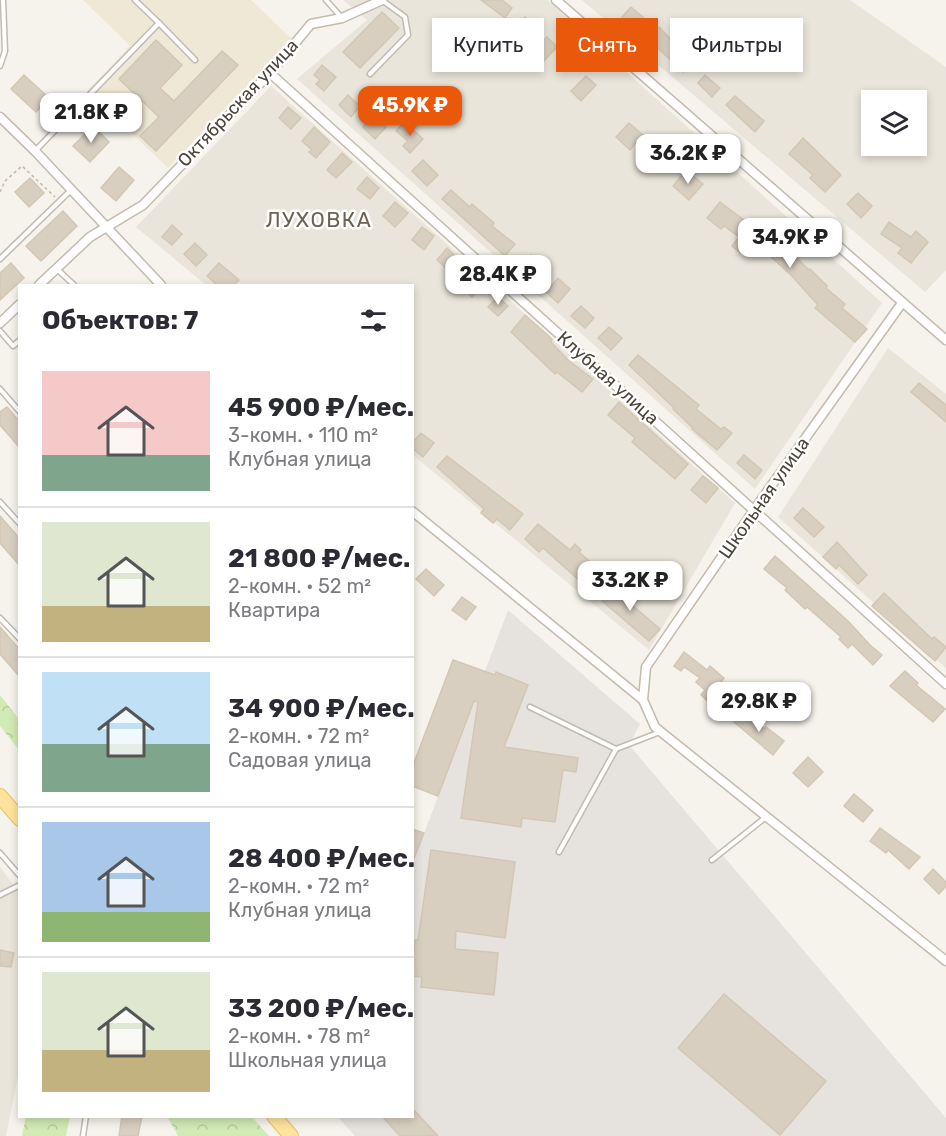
<!DOCTYPE html>
<html lang="ru">
<meta charset="utf-8">
<style>
:root{--surface:#fff;--page:#f2f2f3;--text:#2b2b33;--muted:#7c7c81;--line:#e1e1e2;--accent:#ea580c}
body{margin:0;font-family:Rubik,sans-serif;background:var(--page);color:var(--text);height:100vh;display:flex;flex-direction:column;font-size:22px;white-space:nowrap}
*{box-sizing:border-box;margin:0}
p{font-size:20px;color:var(--muted)}
.icon{flex:none;width:33px;height:33px;fill:none;stroke:currentColor;stroke-width:2;stroke-linecap:round;stroke-linejoin:round}
.map{position:relative;flex:1;overflow:hidden}
.panel{position:absolute;left:18px;top:284px;width:396px;height:834px;display:flex;flex-direction:column;background:var(--surface);border-radius:0px;box-shadow:0 3px 9px #0003}
.panel>*{flex:none}
.hud{position:absolute;left:432px;top:18px;width:423px;height:54px;display:flex;gap:12px}
.tools{position:absolute;left:861px;top:90px;display:grid;gap:12px}
.tools a{display:grid;place-items:center;width:66px;height:66px;border-radius:0px;background:var(--surface);box-shadow:0 3px 9px #0003;font-size:30px}
.price{position:absolute;translate:-50% -51px;padding:0 14px;border-radius:12px;background:#fff;color:#222;font-size:20px;line-height:39px;filter:drop-shadow(0 2px 3px #0008)}
.price::after{content:'';position:absolute;left:50%;top:36px;width:18px;height:14px;margin-left:-9px;background:inherit;clip-path:polygon(0 0,100% 0,50% 100%)}
.price.active{background:var(--accent);color:#fff}
ul{padding:0;list-style:none}
li{display:flex;align-items:center;gap:18px;height:150px;padding:0 24px}
li+li{border-top:2px solid var(--line)}
li span{display:grid;place-items:center;flex:none;width:168px;height:120px;border-radius:0px;color:#555}
li>.icon{margin-inline-start:auto}
span .icon{width:72px;height:72px;fill:#fffc;stroke-width:1}
li b{font-size:26px}
h2{display:flex;justify-content:space-between;align-items:center;height:72px;padding:0 24px;font-size:26px}
.tag{padding:0 21px;border-radius:0px;background:var(--surface);box-shadow:0 3px 9px #0003;font-size:21px;line-height:54px}
.tag.active{background:var(--accent);color:#fff}
.map>svg:first-child{display:block}
.residential{fill:#eae5da;fill-rule:evenodd}
.industrial{fill:#e6e2dd}
.education{fill:#efe8d6}
.forest{fill:url(#forest-crowns)}
.building{fill:#d8cfc1;stroke:#d3c7b4;stroke-width:1.5}
.lines{fill:none;stroke-linecap:round;stroke-linejoin:round}
.lane-casing{stroke:#c2bbae;stroke-width:7}
.street-casing{stroke:#c2bbae;stroke-width:11}
.primary-casing{stroke:#e6c16a;stroke-width:16}
.path{stroke:#c4b79f;stroke-width:1.5;stroke-dasharray:3 3;stroke-linecap:butt}
.lane{stroke:#fff;stroke-width:4}
.street{stroke:#fff;stroke-width:8}
.primary{stroke:#ffe39c;stroke-width:14}
.labels{text-anchor:middle;stroke-width:5;stroke-linejoin:round;paint-order:stroke}
.street-label{font-size:18px;fill:#4b4439;stroke:#fff}
.quarter-label{font-size:21px;letter-spacing:1.5px;fill:#6e6250;stroke:#fff}
</style>
<div class="map">
<svg width="946" height="1136" viewBox="0 0 946 1136">
<defs>
<pattern id="forest-crowns" width="20" height="18" patternUnits="userSpaceOnUse" patternTransform="scale(1.5)"><rect width="20" height="18" fill="#d2eab5"/><path d="M2 6a3 3 0 1 1 6 0M12 15a3 3 0 1 1 6 0" fill="none" stroke="#b6ca9c"/></pattern>
</defs>
<rect width="100%" height="100%" fill="#f6f3ec"/>
<g class="residential">
<path d="M343 0H547L882 303 755 489 297 79 367 20Z"/>
<path d="M582 0H850L946 67V270L925 292ZM872 100H916V146H872Z"/>
<path d="M271 86 735 503 649 650 413 455 412 285H206L136 227Z"/>
<path d="M888 348 946 394V668L778 517Z"/>
<path d="M0 867 20 894 19 1070 6 1136H0Z"/>
</g>
<path class="industrial" d="M508 610 640 724 629 745 946 1118V1136H355L337 1116H412L413 863Z"/>
<path class="education" d="M83 0H251L292 39 168 168 87 91 130 46Z"/>
<g class="forest">
<path d="M0 695 19 719V750L0 726Z"/>
<path d="M26 1116H70L66 1136H22Z"/>
<path d="M167 1116H251L269 1136H178Z"/>
</g>
<g class="building">
<path d="M481 0H502L512 8 505 18Z"/>
<path d="M631 7 657 29 659 27 693 62 683 72 641 32 622 17Z"/>
<path d="M382 12 399 28 360 68 343 52Z"/>
<path d="M525 17 533 25 520 40 511 32Z"/>
<path d="M547 37 557 47 542 63 531 53Z"/>
<path d="M156 40 182 65 160 88 174 101 222 51 238 65 156 151 140 136 159 117 119 79Z"/>
<path d="M322 65 336 77 324 91 316 84 320 80 314 75Z"/>
<path d="M24 75 49 98 36 112 11 89Z"/>
<path d="M705 75 720 88 712 97 698 83Z"/>
<path d="M586 76 596 85 581 101 571 91Z"/>
<path d="M348 95 360 106 351 117 339 105Z"/>
<path d="M735 96 764 121 755 132 726 105Z"/>
<path d="M288 107 301 118 291 129 279 118Z"/>
<path d="M374 115 386 127 375 139 363 127Z"/>
<path d="M405 122 423 139 410 153 403 146 408 141 396 131Z"/>
<path d="M629 123 643 135 630 150 616 137Z"/>
<path d="M93 126 109 142 90 162 73 146Z"/>
<path d="M314 127 330 142 316 158 309 152 312 150 302 141Z"/>
<path d="M803 138 841 175 825 192 810 178 813 175 789 154Z"/>
<path d="M660 140 674 153 661 167 646 153Z"/>
<path d="M342 153 352 162 336 178 327 170Z"/>
<path d="M423 160 438 175 427 186 412 171Z"/>
<path d="M119 167 134 180 116 201 101 188Z"/>
<path d="M686 170 703 184 689 200 673 186Z"/>
<path d="M367 177 379 188 370 199 357 189Z"/>
<path d="M30 178 44 193 29 207 15 192Z"/>
<path d="M451 190 470 207 472 204 494 223 492 226 515 244 505 256 442 199Z"/>
<path d="M858 193 872 206 861 218 847 204Z"/>
<path d="M395 202 408 213 395 227 383 216Z"/>
<path d="M720 202 765 236 769 231 809 270 810 269 827 286 826 288 845 304 842 308 867 329 855 342 815 308 818 305 791 275 751 239 741 253 732 246 739 237 724 226 721 229 707 218Z"/>
<path d="M63 211 77 226 41 261 26 246Z"/>
<path d="M889 222 911 237 916 231 928 242 911 263 898 253 902 248 881 234Z"/>
<path d="M172 225 182 234 172 245 162 237Z"/>
<path d="M422 227 434 236 424 250 412 240Z"/>
<path d="M195 243 207 255 196 266 184 254Z"/>
<path d="M447 248 457 258 447 269 437 260Z"/>
<path d="M531 255 542 265 530 278 519 268Z"/>
<path d="M11 263 24 278 0 300V273Z"/>
<path d="M219 263 239 280 234 285H217L207 276Z"/>
<path d="M474 273 485 283 472 297 461 287Z"/>
<path d="M558 278 570 289 558 303 546 292Z"/>
<path d="M498 297 508 306 498 316 488 307Z"/>
<path d="M581 306 594 318 585 328 571 316Z"/>
<path d="M525 315 552 339 551 342 568 360 593 379 582 392 557 372 555 374 511 332Z"/>
<path d="M609 327 622 338 611 350 598 338Z"/>
<path d="M638 355 699 405 696 409 721 429 724 427 732 433 717 450 692 429 693 428 673 409 674 408 629 365Z"/>
<path d="M919 383 946 405V422L911 392Z"/>
<path d="M619 402 688 464 675 479 632 442 635 438 608 415Z"/>
<path d="M7 407 20 422V448L0 425V412Z"/>
<path d="M421 433 434 443 423 457 412 448V443Z"/>
<path d="M744 455 762 470 755 479 737 463Z"/>
<path d="M447 456 523 514 510 530 497 519 493 523 481 513 484 509 437 467Z"/>
<path d="M703 476 718 488 706 503 691 490Z"/>
<path d="M803 508 824 527 814 537 794 518Z"/>
<path d="M0 516 20 539V566L0 543Z"/>
<path d="M538 524 570 550 575 544 581 550 579 552 604 574 590 590 543 548 539 552 525 539Z"/>
<path d="M837 542 867 575 858 584 839 565 836 569 823 557Z"/>
<path d="M775 556 848 621 870 645 882 655 873 665 852 644 848 648 839 639 841 637 807 607 805 609 785 590 787 588 764 569Z"/>
<path d="M426 569 444 585 434 596 416 579Z"/>
<path d="M616 583 637 600 632 605 660 629 649 641 602 601Z"/>
<path d="M884 593 932 639 934 637 946 647 935 661 872 606Z"/>
<path d="M462 597 476 607 466 620 452 610Z"/>
<path d="M0 627 20 650V677L0 654Z"/>
<path d="M684 652 707 670 710 666 724 678 717 687 724 694 713 706 701 695 705 690 696 682 700 678 684 667 681 671 674 666Z"/>
<path d="M453 660 495 675 496 672 528 685 504 747 578 758 576 772 563 770 555 822 522 818 521 827 461 818 478 702 474 701 438 796 412 786V768Z"/>
<path d="M905 671 918 683 916 685 945 709 933 722 890 686Z"/>
<path d="M744 711 764 729 766 727 784 741 773 755 734 722Z"/>
<path d="M808 757 823 772 808 787 793 773Z"/>
<path d="M854 794 873 810 863 822 844 806Z"/>
<path d="M880 828 920 857 909 869 888 850 886 853 870 841Z"/>
<path d="M412 829 424 833 413 861 412 860Z"/>
<path d="M431 850 515 862 505 938 456 931 455 949 498 953 494 995 421 987 422 977 412 976 415 940H418Z"/>
<path d="M933 869 946 882V886L939 894 924 879Z"/>
<path d="M0 950 14 953 11 967 0 966Z"/>
<path d="M724 994 826 1081 780 1135 678 1048Z"/>
<path d="M412 1108 438 1136H400L382 1116H412Z"/>
<path d="M122 1116H142L138 1136H119Z"/>
</g>
<g class="lines">
<g class="lane-casing">
<g id="lane">
<path d="M135 0 159 23"/>
<path d="M326 0 342 18"/>
<path d="M0 66 5 51 3 0"/>
<path d="M370 74 408 35 405 17 383 1"/>
<path d="M36 150 159 23 195 60"/>
<path d="M0 259 71 190"/>
<path d="M57 269 74 285"/>
<path d="M0 331 13 346 20 340"/>
<path d="M0 389 20 412"/>
<path d="M0 502 20 524"/>
<path d="M0 618 20 639"/>
<path d="M530 707 616 749 660 732"/>
<path d="M559 852 616 749"/>
<path d="M0 853 20 876"/>
<path d="M712 860 766 817"/>
<path d="M0 895 20 885"/>
<path d="M83 1136 86 1116"/>
</g>
</g>
<g class="street-casing">
<g id="street">
<path d="M556 0 946 340"/>
<path d="M270 73 946 684"/>
<path d="M0 117 35 151 161 285"/>
<path d="M39 285 90 237 143 205 270 73 311 24 342 18 382 0"/>
<path d="M902 303 754 510 646 667 643 700 655 727 946 961"/>
<path d="M0 323 20 304"/>
<path d="M412 511 643 700"/>
</g>
</g>
<g class="primary-casing">
<g id="primary">
<path d="M0 796 20 819"/>
<path d="M274 1116 291 1136"/>
</g>
</g>
<path class="path" d="M0 192 5 181 22 166 55 197"/>
<use href="#lane" class="lane"/>
<use href="#street" class="street"/>
<use href="#primary" class="primary"/>
</g>
<g class="labels">
<g class="street-label">
<text transform="translate(238 103) rotate(-47)" y="6">Октябрьская улица</text>
<text transform="translate(608 378) rotate(42)" y="6">Клубная улица</text>
<text transform="translate(764 498) rotate(-55)" y="6">Школьная улица</text>
</g>
<g class="quarter-label">
<text x="319" y="227">ЛУХОВКА</text>
</g>
</g>
</svg>
<div class="tools">
<a><svg class="icon" aria-label="layers" viewBox="0 0 24 24"><path d="M12 4l9 5-9 5-9-5zM3 14l9 5 9-5"/></svg></a>
</div>
<b class="price active" style="left:410px;top:137px">45.9K ₽</b>
<b class="price" style="left:91px;top:144px">21.8K ₽</b>
<b class="price" style="left:688px;top:185px">36.2K ₽</b>
<b class="price" style="left:790px;top:269px">34.9K ₽</b>
<b class="price" style="left:498px;top:306px">28.4K ₽</b>
<b class="price" style="left:630px;top:612px">33.2K ₽</b>
<b class="price" style="left:759px;top:733px">29.8K ₽</b>
<div class="hud">
<a class="tag">Купить</a>
<a class="tag active">Снять</a>
<a class="tag">Фильтры</a>
</div>
<section class="panel">
<h2>Объектов: 7<svg class="icon" aria-label="filters" viewBox="0 0 24 24"><path d="M4 7h16M4 17h16"/><circle cx="9" cy="7" r="2"/><circle cx="15" cy="17" r="2"/></svg></h2>
<ul>
<li><span style="background:linear-gradient(#f6c9c9 70%,#7fa58c 0)"><svg class="icon" aria-label="home" viewBox="0 0 24 24"><path d="M3 11l9-7 9 7M6 9v11h12V9"/></svg></span><div><b>45 900 ₽/мес.</b><p>3-комн. · 110 m²</p><p>Клубная улица</p></div></li>
<li><span style="background:linear-gradient(#dfe7d0 70%,#c2b280 0)"><svg class="icon" aria-label="home" viewBox="0 0 24 24"><path d="M3 11l9-7 9 7M6 9v11h12V9"/></svg></span><div><b>21 800 ₽/мес.</b><p>2-комн. · 52 m²</p><p>Квартира</p></div></li>
<li><span style="background:linear-gradient(#bfe0f5 60%,#7fa58c 0)"><svg class="icon" aria-label="home" viewBox="0 0 24 24"><path d="M3 11l9-7 9 7M6 9v11h12V9"/></svg></span><div><b>34 900 ₽/мес.</b><p>2-комн. · 72 m²</p><p>Садовая улица</p></div></li>
<li><span style="background:linear-gradient(#a9c7e8 75%,#8fb573 0)"><svg class="icon" aria-label="home" viewBox="0 0 24 24"><path d="M3 11l9-7 9 7M6 9v11h12V9"/></svg></span><div><b>28 400 ₽/мес.</b><p>2-комн. · 72 m²</p><p>Клубная улица</p></div></li>
<li><span style="background:linear-gradient(#dfe7d0 65%,#c2b280 0)"><svg class="icon" aria-label="home" viewBox="0 0 24 24"><path d="M3 11l9-7 9 7M6 9v11h12V9"/></svg></span><div><b>33 200 ₽/мес.</b><p>2-комн. · 78 m²</p><p>Школьная улица</p></div></li>
</ul>
</section>
</div>
